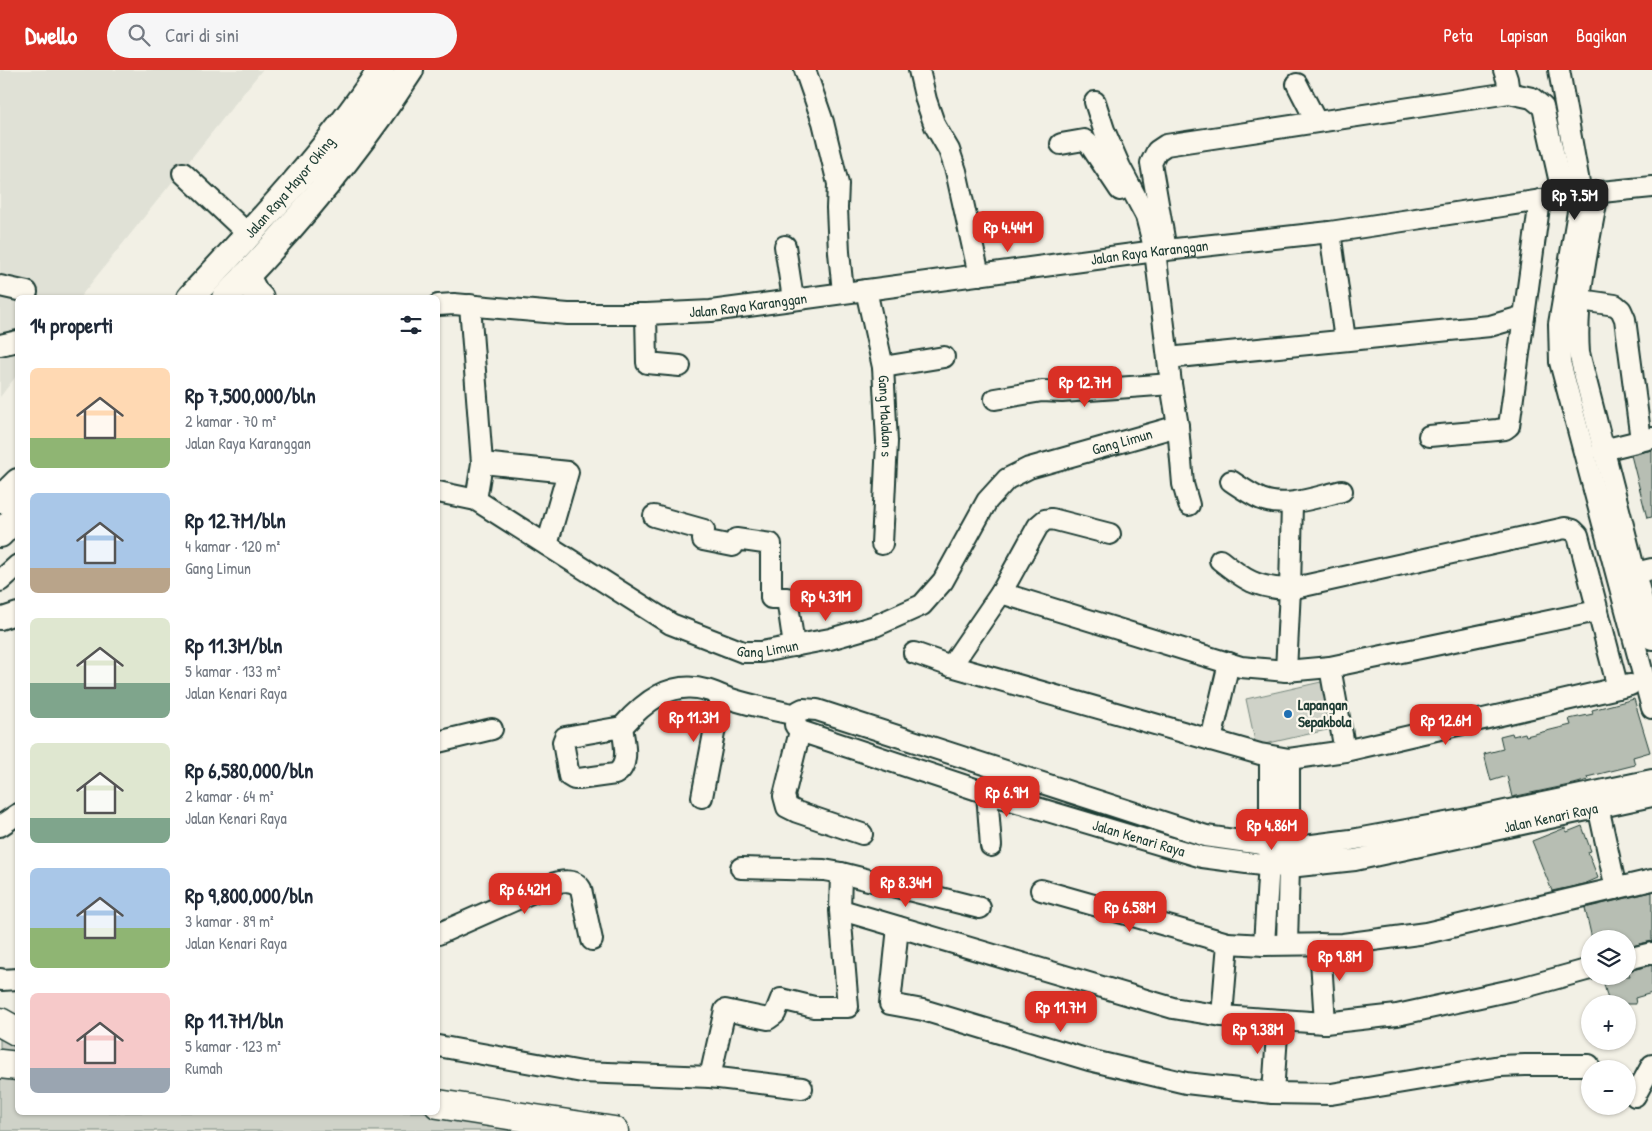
<!DOCTYPE html>
<html lang="id">
<meta charset="utf-8">
<style>
:root{--surface:#fff;--page:#f6f6f7;--text:#1f2937;--muted:#747a83;--accent:#d93025}
body{margin:0;font-family:"Patrick Hand",sans-serif;background:var(--page);color:var(--text);height:100vh;display:flex;flex-direction:column;font-size:19px;white-space:nowrap}
*{box-sizing:border-box;margin:0}
p{font-size:16px;color:var(--muted)}
.icon{flex:none;width:28px;height:28px;fill:none;stroke:currentColor;stroke-width:2;stroke-linecap:round;stroke-linejoin:round}
.map{position:relative;flex:1;overflow:hidden}
.sheet{position:absolute;left:15px;top:225px;width:425px;height:820px;display:flex;flex-direction:column;background:var(--surface);border-radius:8px;box-shadow:0 1px 4px #0004}
.sheet>*{flex:none}
.buttons{position:absolute;left:1581px;top:860px;display:grid;gap:10px}
.buttons a{display:grid;place-items:center;width:55px;height:55px;border-radius:50%;background:var(--surface);box-shadow:0 1px 4px #0004;font-size:25px}
.price{position:absolute;translate:-50% -42px;padding:0 11px;border-radius:10px;background:var(--accent);color:#fff;font-size:16px;line-height:32px;filter:drop-shadow(0 1px 2px #0008)}
.price::after{content:'';position:absolute;left:50%;top:30px;width:15px;height:11px;margin-left:-8px;background:inherit;clip-path:polygon(0 0,100% 0,50% 100%)}
.price.current{background:#222;color:#fff}
ul{padding:0;list-style:none}
li{display:flex;align-items:center;gap:15px;height:125px;padding:0 15px}
li span{display:grid;place-items:center;flex:none;width:140px;height:100px;border-radius:8px;color:#555}
li>.icon{margin-inline-start:auto}
span .icon{width:60px;height:60px;fill:#fffc;stroke-width:1}
li b{font-size:21px}
h2{display:flex;justify-content:space-between;align-items:center;height:60px;padding:0 15px;font-size:21px}
header{display:flex;align-items:center;gap:30px;box-sizing:border-box;height:70px;padding:0 25px;background:var(--accent);color:#fff}
header strong{font-size:24px}
nav{display:flex;gap:28px;margin-inline-start:auto;font-size:18px}
.search{width:350px;height:45px;background:var(--page);display:flex;align-items:center;gap:12px;box-sizing:border-box;padding:0 18px;border-radius:28px;color:var(--muted);font-size:19px}
.map>svg:first-child{display:block}
.built{fill:#e0e1d6}
.green{fill:#cfd2c8;stroke:#77887e}
.building{fill:#b7beb3;stroke:#1f3d34}
.lines{fill:none;stroke-linecap:round;stroke-linejoin:round}
.minor-casing{stroke:#1f3d34;stroke-width:24}
.major-casing{stroke:#1f3d34;stroke-width:30}
.highway-casing{stroke:#1f3d34;stroke-width:31}
.minor{stroke:#fbf7ec;stroke-width:20}
.major{stroke:#fbf7ec;stroke-width:26}
.highway{stroke:#fbf7ec;stroke-width:28}
.poi-dot{fill:#1f6fb2;stroke:#fbf7ec;stroke-width:2}
.labels{text-anchor:middle;stroke-width:4.5;stroke-linejoin:round;paint-order:stroke}
.street-label{font-size:15px;fill:#1f3d34;stroke:#fbf7ec}
.poi-label{font-size:15px;font-weight:bold;fill:#1f3d34;stroke:#fbf7ec;text-anchor:start}
</style>
<header>
<strong>Dwello</strong>
<div class="search"><svg class="icon" aria-label="search" viewBox="0 0 24 24"><circle cx="10" cy="10" r="6"/><path d="M15 15l6 6"/></svg>Cari di sini</div>
<nav><a>Peta</a><a>Lapisan</a><a>Bagikan</a></nav>
</header>
<div class="map">
<svg width="1652" height="1061" viewBox="0 0 1652 1061">
<rect width="100%" height="100%" fill="#f2f0e5"/>
<filter id="ink" filterUnits="userSpaceOnUse"><feTurbulence type="fractalNoise" baseFrequency=".02" numOctaves="2"/><feDisplacementMap in="SourceGraphic" scale="10" xChannelSelector="R" yChannelSelector="G"/><feConvolveMatrix kernelMatrix="1 2 1 2 8 2 1 2 1" color-interpolation-filters="sRGB"/></filter>
<g filter="url(#ink)">
<path class="built" d="M0 0H262L80 227 18 228 17 305 0 327Z"/>
<g class="green">
<path d="M1321 612 1331 659 1256 676 1246 629Z"/>
<path d="M0 952 17 962 18 1042H438L609 1061H0Z"/>
</g>
<g class="building">
<path d="M1652 380V447L1647 448 1631 385Z"/>
<path d="M1634 629 1650 682 1633 687 1635 695 1587 707 1588 710 1574 714 1512 727 1507 706 1491 711 1484 684 1503 679 1500 666 1512 663 1513 666 1525 663 1526 666 1571 655 1569 649 1593 644 1592 640Z"/>
<path d="M1582 756 1591 781 1588 782 1598 808 1584 814 1552 821 1532 771 1565 758 1567 762Z"/>
<path d="M1652 822V871L1628 877V869H1592L1585 838Z"/>
<path d="M1652 895V923L1635 928 1636 934H1609L1602 906H1630L1628 901Z"/>
</g>
<g class="lines">
<g class="minor-casing">
<g id="minor">
<path d="M805 0 823 52 838 114 837 138 839 182 843 222"/>
<path d="M919 0 926 30 935 56 949 80 956 101 979 205"/>
<path d="M1504 0 1507 9 1509 23"/>
<path d="M1559 0 1581 124 1559 254 1560 292 1652 638"/>
<path d="M1297 14 1316 51"/>
<path d="M1095 32 1104 60 1120 97 1146 146 1155 181 1171 314 1178 356 1183 414 1189 435"/>
<path d="M1061 74 1084 70 1090 75 1120 120"/>
<path d="M183 103 249 165"/>
<path d="M1598 122C1589 175 1575 229 1579 283L1652 569"/>
<path d="M1330 162 1345 270"/>
<path d="M785 176 793 229"/>
<path d="M1166 180 1151 93 1157 81 1166 75 1509 23 1532 28 1543 37 1563 126"/>
<path d="M0 216 27 222"/>
<path id="s1" d="M866 220 883 297 887 372 882 474"/>
<path d="M1567 228 1615 235 1621 240 1625 249 1641 370"/>
<path id="s2" d="M438 235 454 234 568 244H646L711 241 1148 182 1330 162 1581 124 1652 117"/>
<path d="M470 235 482 393 476 430"/>
<path d="M646 244 647 293 680 296"/>
<path d="M0 275 18 271"/>
<path d="M1168 288 1490 256 1524 246"/>
<path d="M883 297 944 287"/>
<path d="M995 329 1042 321 1062 322 1171 314"/>
<path d="M1429 366 1497 360 1505 359 1509 356 1540 130"/>
<path d="M1603 380 1652 368"/>
<path d="M482 393 568 402 547 475"/>
<path d="M1231 411C1240 417 1250 424 1261 429 1287 439 1316 427 1342 421"/>
<path id="s3" d="M438 422 476 430 671 554 743 582H761L830 569 875 556 922 535 943 511 987 431 1007 409 1029 398 1178 356"/>
<path d="M654 446 704 460 703 470 733 476 736 469 771 474V528H787L794 576"/>
<path d="M1220 490C1245 510 1256 518 1290 519L1565 458 1573 460 1578 465 1618 618 1630 615"/>
<path d="M1635 503 1652 499"/>
<path d="M0 511 18 495"/>
<path d="M1001 523 1241 597 1286 601 1330 597 1597 541"/>
<path d="M0 549 18 543"/>
<path d="M914 583 951 596 1260 684 1289 689 1345 681 1618 618"/>
<path d="M951 596 1001 523 1038 456 1045 450 1052 449 1110 464"/>
<path d="M1330 597 1345 681"/>
<path d="M1286 601 1290 519 1292 433"/>
<path d="M622 657C624 671 631 696 615 704L579 709H574L569 706 563 672 565 667Z"/>
<path d="M622 657C644 632 671 610 706 620 715 622 723 627 731 629 753 636 774 640 796 645"/>
<path d="M800 661 784 726 787 737 797 742 862 764"/>
<path d="M1211 670 1229 593"/>
<path d="M438 672 492 659"/>
<path id="s4" d="M1652 710 1467 749 1351 770 1289 778 1206 766 817 640 803 639 799 641 796 645 795 655 800 661 987 723 1202 787 1269 796 1289 797 1355 790 1652 726"/>
<path d="M987 723 991 776"/>
<path d="M702 727 721 626"/>
<path d="M1598 736 1616 819"/>
<path d="M0 756 18 744"/>
<path d="M841 803 980 838"/>
<path d="M1041 820 1228 873 1264 875 1343 874 1426 863 1652 810"/>
<path d="M845 841 1173 938 1222 946 1325 953 1397 945 1521 918 1590 899"/>
<path d="M898 857 890 934 923 940 1089 990 1186 1013 1273 1023 1331 1024 1500 996 1525 995H1589"/>
<path d="M438 864 549 815C560 811 575 808 581 819L592 870"/>
<path d="M1287 874 1289 797V689"/>
<path d="M1320 874 1325 953"/>
<path d="M1264 875 1270 775V687"/>
<path d="M1628 889 1652 883"/>
<path d="M0 909 2 910 18 909"/>
<path d="M1222 946 1228 873"/>
<path d="M438 976 582 1002 710 1007 802 1018"/>
<path d="M710 1007 725 940 768 949 775 944 781 929 814 937H848L840 841 841 803 824 800 741 798"/>
<path d="M1273 1023 1278 950"/>
<path d="M1635 1026 1652 995"/>
</g>
</g>
<g class="major-casing">
<g id="major">
<path d="M246 206 255 223 260 228"/>
<path id="s5" d="M190 228C258 155 326 83 381 0"/>
<path d="M225 228C293 158 357 82 410 0"/>
<path d="M0 430 18 412"/>
<path d="M0 464 18 445"/>
</g>
</g>
<g class="highway-casing">
<g id="highway">
<path d="M0 952 18 962"/>
<path d="M0 994 18 996"/>
<path d="M438 1034 614 1061"/>
</g>
</g>
<use href="#minor" class="minor"/>
<use href="#major" class="major"/>
<use href="#highway" class="highway"/>
</g>
</g>
<circle class="poi-dot" cx="1288" cy="644" r="5"/>
<g class="labels">
<g class="street-label">
<text dy="5" stroke="none"><textPath href="#s5" startOffset="149">Jalan Raya Mayor Oking</textPath></text>
<text dy="5" stroke="none"><textPath href="#s2" startOffset="716">Jalan Raya Karanggan</textPath></text>
<text dy="5" stroke="none"><textPath href="#s2" startOffset="311">Jalan Raya Karanggan</textPath></text>
<text dy="5" stroke="none"><textPath href="#s1" startOffset="128">Gang MaJalan s</textPath></text>
<text dy="5" stroke="none"><textPath href="#s3" startOffset="808">Gang Limun</textPath></text>
<text dy="5" stroke="none"><textPath href="#s3" startOffset="372">Gang Limun</textPath></text>
<text dy="5" stroke="none"><textPath href="#s4" startOffset="1679">Jalan Kenari Raya</textPath></text>
<text dy="5" stroke="none"><textPath href="#s4" startOffset="1259">Jalan Kenari Raya</textPath></text>
</g>
<g class="poi-label">
<text x="1298" y="640">Lapangan<tspan x="1298" dy="17">Sepakbola</tspan></text>
</g>
</g>
</svg>
<div class="buttons">
<a><svg class="icon" aria-label="layers" viewBox="0 0 24 24"><path d="M12 4l9 5-9 5-9-5zM3 14l9 5 9-5"/></svg></a>
<a>+</a>
<a>−</a>
</div>
<b class="price current" style="left:1575px;top:151px">Rp 7.5M</b>
<b class="price" style="left:1008px;top:183px">Rp 4.44M</b>
<b class="price" style="left:1085px;top:338px">Rp 12.7M</b>
<b class="price" style="left:826px;top:552px">Rp 4.31M</b>
<b class="price" style="left:694px;top:673px">Rp 11.3M</b>
<b class="price" style="left:1446px;top:676px">Rp 12.6M</b>
<b class="price" style="left:1007px;top:748px">Rp 6.9M</b>
<b class="price" style="left:1272px;top:781px">Rp 4.86M</b>
<b class="price" style="left:906px;top:838px">Rp 8.34M</b>
<b class="price" style="left:525px;top:845px">Rp 6.42M</b>
<b class="price" style="left:1130px;top:863px">Rp 6.58M</b>
<b class="price" style="left:1340px;top:912px">Rp 9.8M</b>
<b class="price" style="left:1061px;top:963px">Rp 11.7M</b>
<b class="price" style="left:1258px;top:985px">Rp 9.38M</b>
<section class="sheet">
<h2>14 properti<svg class="icon" aria-label="filters" viewBox="0 0 24 24"><path d="M4 7h16M4 17h16"/><circle cx="9" cy="7" r="2"/><circle cx="15" cy="17" r="2"/></svg></h2>
<ul>
<li><span style="background:linear-gradient(#ffd9b3 70%,#8fb573 0)"><svg class="icon" aria-label="home" viewBox="0 0 24 24"><path d="M3 11l9-7 9 7M6 9v11h12V9"/></svg></span><div><b>Rp 7,500,000/bln</b><p>2 kamar · 70 m²</p><p>Jalan Raya Karanggan</p></div></li>
<li><span style="background:linear-gradient(#a9c7e8 75%,#b9a48a 0)"><svg class="icon" aria-label="home" viewBox="0 0 24 24"><path d="M3 11l9-7 9 7M6 9v11h12V9"/></svg></span><div><b>Rp 12.7M/bln</b><p>4 kamar · 120 m²</p><p>Gang Limun</p></div></li>
<li><span style="background:linear-gradient(#dfe7d0 65%,#7fa58c 0)"><svg class="icon" aria-label="home" viewBox="0 0 24 24"><path d="M3 11l9-7 9 7M6 9v11h12V9"/></svg></span><div><b>Rp 11.3M/bln</b><p>5 kamar · 133 m²</p><p>Jalan Kenari Raya</p></div></li>
<li><span style="background:linear-gradient(#dfe7d0 75%,#7fa58c 0)"><svg class="icon" aria-label="home" viewBox="0 0 24 24"><path d="M3 11l9-7 9 7M6 9v11h12V9"/></svg></span><div><b>Rp 6,580,000/bln</b><p>2 kamar · 64 m²</p><p>Jalan Kenari Raya</p></div></li>
<li><span style="background:linear-gradient(#a9c7e8 60%,#8fb573 0)"><svg class="icon" aria-label="home" viewBox="0 0 24 24"><path d="M3 11l9-7 9 7M6 9v11h12V9"/></svg></span><div><b>Rp 9,800,000/bln</b><p>3 kamar · 89 m²</p><p>Jalan Kenari Raya</p></div></li>
<li><span style="background:linear-gradient(#f6c9c9 75%,#9aa5b1 0)"><svg class="icon" aria-label="home" viewBox="0 0 24 24"><path d="M3 11l9-7 9 7M6 9v11h12V9"/></svg></span><div><b>Rp 11.7M/bln</b><p>5 kamar · 123 m²</p><p>Rumah</p></div></li>
</ul>
</section>
</div>
